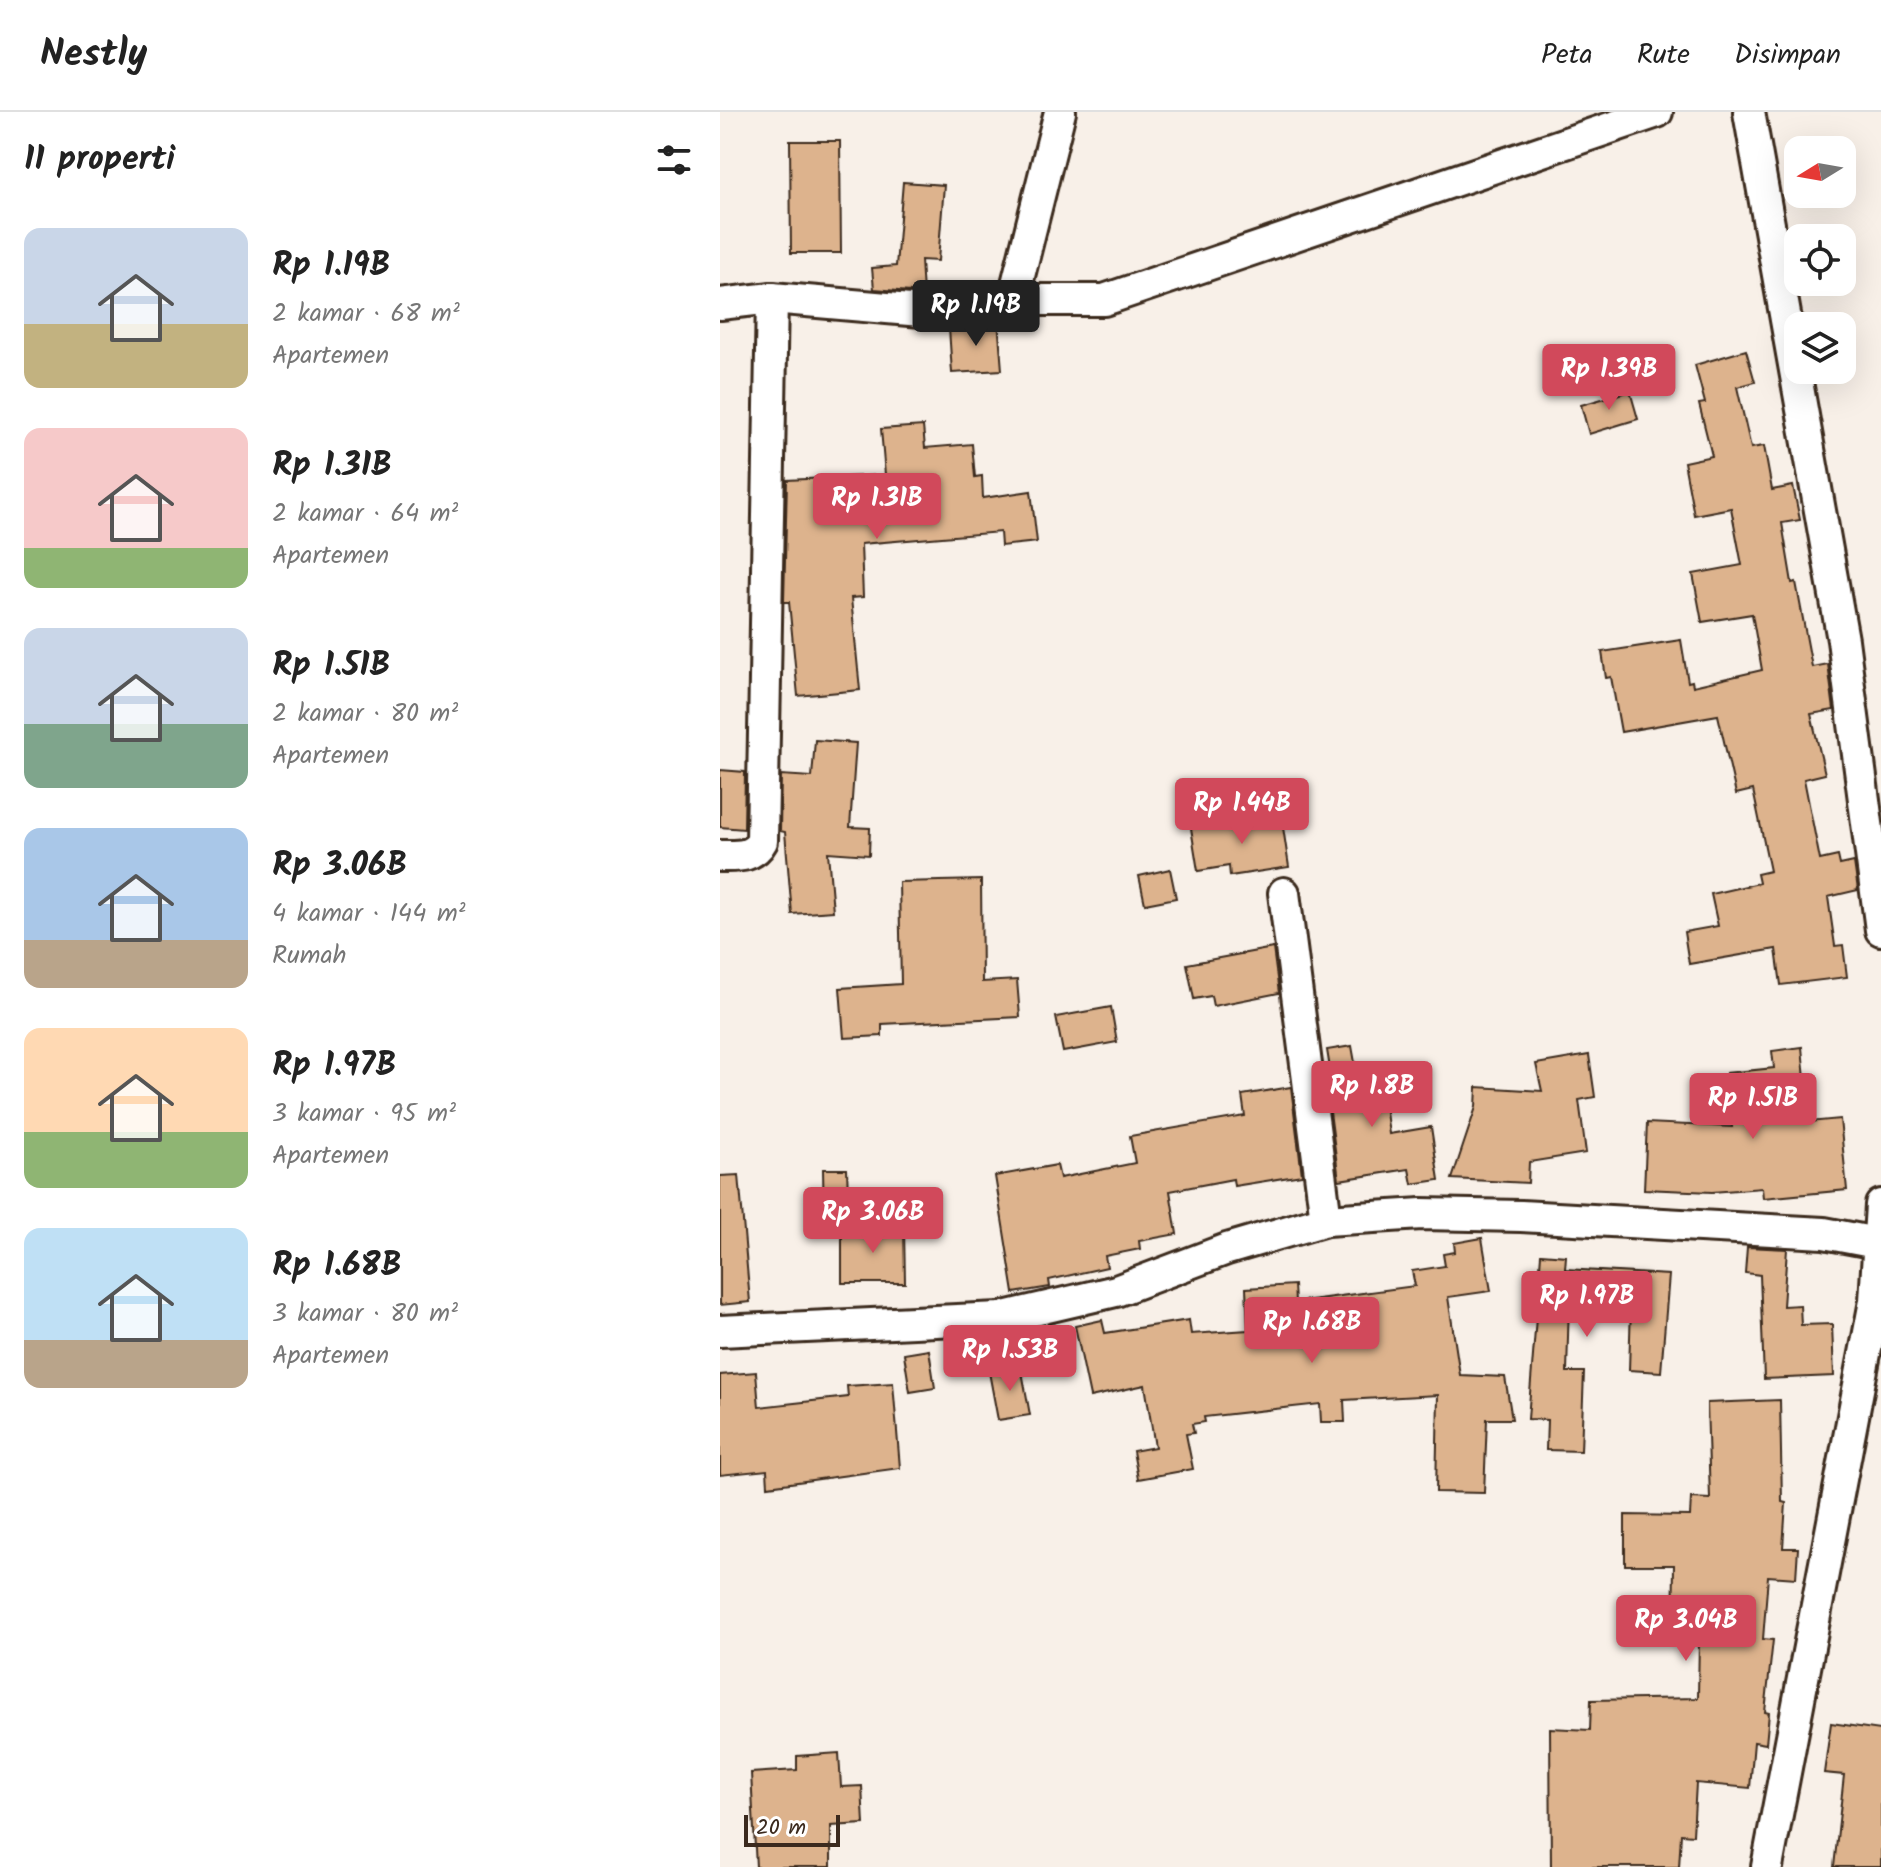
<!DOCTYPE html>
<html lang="id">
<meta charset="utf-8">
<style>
:root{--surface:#fff;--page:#f6f6f6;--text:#222;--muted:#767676;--line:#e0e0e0;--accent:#d1495b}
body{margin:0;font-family:Kalam,sans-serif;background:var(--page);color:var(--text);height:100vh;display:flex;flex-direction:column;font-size:30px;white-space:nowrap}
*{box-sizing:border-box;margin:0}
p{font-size:26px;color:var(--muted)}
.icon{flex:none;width:44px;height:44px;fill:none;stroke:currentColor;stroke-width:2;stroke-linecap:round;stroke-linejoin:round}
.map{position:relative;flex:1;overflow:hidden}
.side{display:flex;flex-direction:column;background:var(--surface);width:720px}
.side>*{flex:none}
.needle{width:52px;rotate:259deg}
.buttons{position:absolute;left:1064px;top:24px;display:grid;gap:16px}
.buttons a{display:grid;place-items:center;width:72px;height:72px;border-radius:16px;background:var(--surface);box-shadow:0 8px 32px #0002;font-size:40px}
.scale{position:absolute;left:24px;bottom:20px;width:96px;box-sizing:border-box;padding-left:8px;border:4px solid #3b2a1e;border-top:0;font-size:22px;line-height:28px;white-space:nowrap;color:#3b2a1e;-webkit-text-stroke:6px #fff;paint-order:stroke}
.price{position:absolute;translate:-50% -68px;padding:0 18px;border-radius:8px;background:var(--accent);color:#fff;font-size:26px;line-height:52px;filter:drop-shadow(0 2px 4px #0008)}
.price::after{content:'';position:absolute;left:50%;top:48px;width:24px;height:18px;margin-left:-12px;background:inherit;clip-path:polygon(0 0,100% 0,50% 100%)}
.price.on{background:#222;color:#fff}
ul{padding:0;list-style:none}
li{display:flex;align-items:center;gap:24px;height:200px;padding:0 24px}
li span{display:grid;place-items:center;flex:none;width:224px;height:160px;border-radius:16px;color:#555}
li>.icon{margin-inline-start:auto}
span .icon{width:96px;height:96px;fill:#fffc;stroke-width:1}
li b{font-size:34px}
h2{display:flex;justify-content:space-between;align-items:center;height:96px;padding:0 24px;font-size:34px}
header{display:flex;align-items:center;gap:48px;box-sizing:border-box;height:112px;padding:0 40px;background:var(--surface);border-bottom:2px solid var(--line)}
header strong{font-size:38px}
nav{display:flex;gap:44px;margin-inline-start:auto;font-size:28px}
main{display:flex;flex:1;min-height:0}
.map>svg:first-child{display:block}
.building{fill:#ddb38d;stroke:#3b2a1e;stroke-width:2}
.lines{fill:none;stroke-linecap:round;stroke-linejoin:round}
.minor-casing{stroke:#3b2a1e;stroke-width:36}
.minor{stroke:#fff;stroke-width:30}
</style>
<header>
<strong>Nestly</strong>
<nav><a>Peta</a><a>Rute</a><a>Disimpan</a></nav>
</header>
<main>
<section class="side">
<h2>11 properti<svg class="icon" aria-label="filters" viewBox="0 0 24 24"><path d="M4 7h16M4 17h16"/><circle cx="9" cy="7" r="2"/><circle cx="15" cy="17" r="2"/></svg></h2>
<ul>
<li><span style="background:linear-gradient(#c9d6e8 60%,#c2b280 0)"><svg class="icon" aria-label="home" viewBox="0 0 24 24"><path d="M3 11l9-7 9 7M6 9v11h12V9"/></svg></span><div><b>Rp 1.19B</b><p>2 kamar · 68 m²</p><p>Apartemen</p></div></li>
<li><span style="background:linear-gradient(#f6c9c9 75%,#8fb573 0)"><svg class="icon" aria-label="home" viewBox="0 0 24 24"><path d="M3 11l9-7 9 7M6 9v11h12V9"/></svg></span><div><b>Rp 1.31B</b><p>2 kamar · 64 m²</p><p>Apartemen</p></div></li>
<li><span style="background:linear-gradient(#c9d6e8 60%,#7fa58c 0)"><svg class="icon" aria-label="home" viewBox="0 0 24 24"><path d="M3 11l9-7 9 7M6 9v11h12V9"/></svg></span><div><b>Rp 1.51B</b><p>2 kamar · 80 m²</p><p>Apartemen</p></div></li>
<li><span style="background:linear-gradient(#a9c7e8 70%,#b9a48a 0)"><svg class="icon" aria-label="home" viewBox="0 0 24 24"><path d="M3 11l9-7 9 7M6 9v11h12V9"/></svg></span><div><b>Rp 3.06B</b><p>4 kamar · 144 m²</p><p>Rumah</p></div></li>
<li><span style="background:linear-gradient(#ffd9b3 65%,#8fb573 0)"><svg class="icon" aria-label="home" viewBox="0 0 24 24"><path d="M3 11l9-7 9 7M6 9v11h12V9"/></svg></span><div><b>Rp 1.97B</b><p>3 kamar · 95 m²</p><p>Apartemen</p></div></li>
<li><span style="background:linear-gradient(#bfe0f5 70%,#b9a48a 0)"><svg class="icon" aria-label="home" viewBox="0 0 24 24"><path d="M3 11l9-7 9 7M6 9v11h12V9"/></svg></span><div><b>Rp 1.68B</b><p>3 kamar · 80 m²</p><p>Apartemen</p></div></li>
</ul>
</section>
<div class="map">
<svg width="1161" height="1755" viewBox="0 0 1161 1755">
<rect width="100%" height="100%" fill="#f8f0e8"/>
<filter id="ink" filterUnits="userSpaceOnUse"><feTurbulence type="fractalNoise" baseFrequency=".0125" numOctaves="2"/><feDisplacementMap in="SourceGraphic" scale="16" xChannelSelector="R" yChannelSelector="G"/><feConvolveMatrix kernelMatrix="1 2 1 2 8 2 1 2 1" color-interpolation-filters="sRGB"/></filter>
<g filter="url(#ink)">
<g class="building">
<path d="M70 29H120L121 141H71Z"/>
<path d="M183 70 224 73 218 149 201 148 203 181 154 177 152 156 176 154Z"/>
<path d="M278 208 282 258 232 261 229 216Z"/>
<path d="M1026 238 1035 270 1017 275 1031 336 1044 334 1052 378 1073 374 1080 408 1062 411 1072 471 1076 470 1092 555 1108 552 1114 598 1091 602 1105 662 1084 667 1100 748 1118 744 1120 753 1134 750 1138 778 1108 785 1115 834 1123 833 1127 865 1061 873 1056 837 969 852 964 820 998 814 991 782 1039 771 1037 762 1050 759 1033 678 1016 682 998 603 901 620 891 565 886 566 882 540 961 528 968 570 972 569 973 574 1042 558 1032 502 982 510 973 462 1022 453 1011 396 974 403 964 350 992 344 979 292 985 291 975 253Z"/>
<path d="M910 279 918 307 869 322 861 293Z"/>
<path d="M203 314 205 336 252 332 255 365 262 364 263 386 311 379 317 430 281 434 280 420 141 432 143 485 131 486 140 578 78 584 69 490H64L67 368 165 363 161 317Z"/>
<path d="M95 628 136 631 130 715 150 716 149 743 108 740 113 799 72 802 65 720 60 719 61 663 92 665Z"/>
<path d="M0 658 25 660 24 717 0 715Z"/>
<path d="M561 702 569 755 510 764 509 754 478 759 471 716Z"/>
<path d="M450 757 456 786 425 792 419 764Z"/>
<path d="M261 768 262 870 297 868 300 905 162 912V924L124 926 120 876 181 872 179 770Z"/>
<path d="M553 836 559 881 493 894 491 884 474 887 467 852Z"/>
<path d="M391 895 397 930 343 940 336 905Z"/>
<path d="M632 934 639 973 662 970 669 1022 711 1015 719 1068 692 1072 689 1057 619 1068 606 970 612 969 607 938Z"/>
<path d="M1082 935 1089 1010 1120 1007 1127 1078 1043 1086 1042 1076 992 1080 924 1077 927 1011 1012 1015 1006 961 1054 956 1052 939Z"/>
<path d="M869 943 875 985 859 988 866 1041 809 1050 808 1071 732 1067 756 995 757 975 822 979 816 952Z"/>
<path d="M571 975 582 1063 514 1074 513 1067 450 1079 457 1122 419 1129 420 1137 385 1144 387 1155 329 1168 330 1175 294 1181 275 1064 337 1053 340 1066 415 1051 410 1024 525 1004 522 983Z"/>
<path d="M103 1057H127L129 1107 104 1108Z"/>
<path d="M19 1063 30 1190 0 1193V1064Z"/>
<path d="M184 1115 185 1171H122V1116Z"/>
<path d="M762 1126 771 1179 728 1185 740 1263 785 1265 792 1307H767L764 1381 716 1380 718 1283 624 1288 625 1310H601L600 1292 484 1305 485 1310 472 1312 474 1321 466 1322 473 1357 418 1367 413 1339 435 1335 425 1273 370 1285 355 1214 382 1208 385 1221 469 1208 471 1222 528 1218 526 1176 574 1173 575 1190 695 1174 692 1159 725 1154 723 1142 735 1140 734 1131Z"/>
<path d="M1027 1135 1067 1137 1063 1194 1080 1193 1081 1213 1112 1212 1114 1264 1044 1267 1040 1163 1025 1161Z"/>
<path d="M821 1142 846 1144 845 1157 949 1163 941 1260 909 1258 911 1194 849 1190 847 1260H864L861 1339 826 1338 827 1308 808 1307Z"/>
<path d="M209 1238 215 1276 190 1280 184 1242Z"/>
<path d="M301 1254 310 1303 278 1308 269 1260Z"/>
<path d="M36 1260 39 1295 128 1285 127 1274 173 1271 180 1356 48 1374 47 1358 0 1363V1263Z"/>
<path d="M1060 1288 1062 1390 1066 1391 1063 1436H1078L1076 1466 1048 1464 1043 1527 1053 1528 1045 1600 1049 1601 1046 1632 1034 1630 1030 1676 976 1671 973 1723 961 1722 959 1755H831L830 1616 870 1618 871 1588 978 1586 979 1525 953 1524 954 1453H905V1403L970 1404 971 1386 990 1387 987 1291Z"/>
<path d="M1111 1611 1161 1618V1755H1114L1124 1663 1104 1661Z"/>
<path d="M119 1641 121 1675 142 1674 144 1712 111 1714V1755H36L31 1661 77 1658V1644Z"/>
</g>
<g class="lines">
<g class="minor-casing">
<g id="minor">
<path d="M1029 0 1123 528 1161 818"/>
<path d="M293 188 340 0"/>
<path d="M0 192 52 186 213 200 293 188H384L937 0"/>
<path d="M0 744C17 744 33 746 42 729L52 186"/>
<path d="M564 781 606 1108"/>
<path d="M0 1219 280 1206 396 1179 507 1137 606 1108 702 1102 801 1104 1104 1121 1157 1131"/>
<path d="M1047 1755 1155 1189 1161 1093"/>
</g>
</g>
<use href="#minor" class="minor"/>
</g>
</g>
</svg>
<div class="buttons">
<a><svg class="needle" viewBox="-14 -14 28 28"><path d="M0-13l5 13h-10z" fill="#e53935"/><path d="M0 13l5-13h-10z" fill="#767676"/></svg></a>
<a><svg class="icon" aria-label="locate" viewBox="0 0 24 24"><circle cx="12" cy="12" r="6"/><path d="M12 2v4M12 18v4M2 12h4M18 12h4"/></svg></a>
<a><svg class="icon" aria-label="layers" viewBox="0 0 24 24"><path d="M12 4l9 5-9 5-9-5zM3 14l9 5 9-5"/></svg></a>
</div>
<div class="scale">20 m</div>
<b class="price on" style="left:256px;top:236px">Rp 1.19B</b>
<b class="price" style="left:889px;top:300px">Rp 1.39B</b>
<b class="price" style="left:157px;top:429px">Rp 1.31B</b>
<b class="price" style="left:522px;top:734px">Rp 1.44B</b>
<b class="price" style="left:652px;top:1017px">Rp 1.8B</b>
<b class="price" style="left:1033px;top:1029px">Rp 1.51B</b>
<b class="price" style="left:153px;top:1143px">Rp 3.06B</b>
<b class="price" style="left:867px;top:1227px">Rp 1.97B</b>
<b class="price" style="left:592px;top:1253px">Rp 1.68B</b>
<b class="price" style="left:290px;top:1281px">Rp 1.53B</b>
<b class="price" style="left:966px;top:1551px">Rp 3.04B</b>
</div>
</main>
